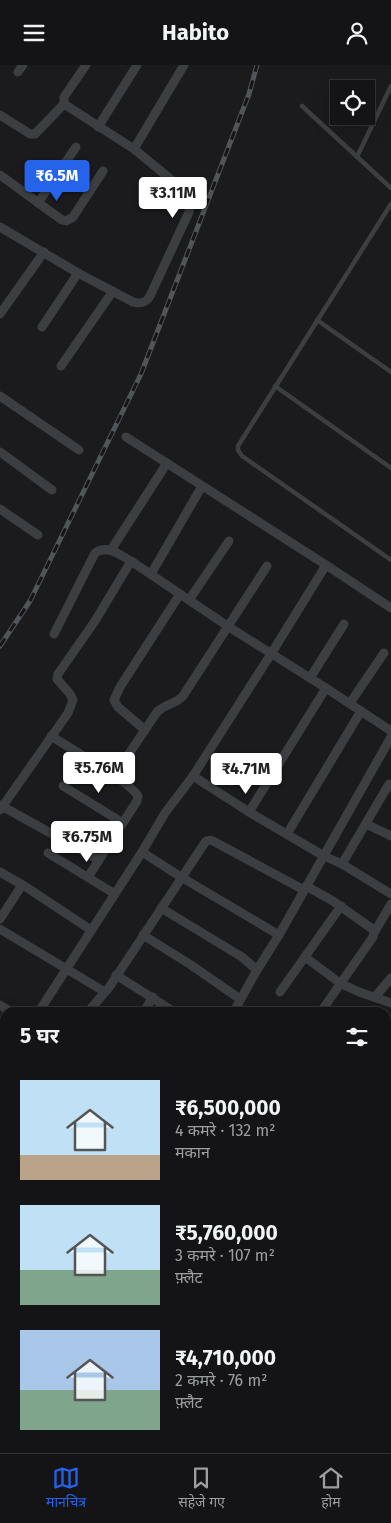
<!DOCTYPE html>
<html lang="hi">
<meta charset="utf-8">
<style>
:root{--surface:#141416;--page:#212123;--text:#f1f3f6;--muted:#9d9ea1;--line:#333335;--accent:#2563eb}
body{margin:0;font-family:"Fira Sans","Noto Sans Devanagari",sans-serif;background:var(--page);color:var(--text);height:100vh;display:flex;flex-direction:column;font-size:19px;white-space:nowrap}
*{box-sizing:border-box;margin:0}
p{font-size:16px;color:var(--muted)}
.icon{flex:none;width:28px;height:28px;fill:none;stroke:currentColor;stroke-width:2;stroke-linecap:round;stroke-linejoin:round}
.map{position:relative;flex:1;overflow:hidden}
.side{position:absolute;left:0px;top:942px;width:391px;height:446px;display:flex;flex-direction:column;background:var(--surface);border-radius:15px 15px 0 0;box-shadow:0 5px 20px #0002,0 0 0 1px var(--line)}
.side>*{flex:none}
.controls{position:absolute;left:330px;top:15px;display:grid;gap:10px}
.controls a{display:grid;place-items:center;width:45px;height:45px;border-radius:0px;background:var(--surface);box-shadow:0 5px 20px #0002,0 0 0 1px var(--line);font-size:25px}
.price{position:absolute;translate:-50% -42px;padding:0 11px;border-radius:5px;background:#fff;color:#222;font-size:16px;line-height:32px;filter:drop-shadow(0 1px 2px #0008)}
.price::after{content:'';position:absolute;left:50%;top:30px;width:15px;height:11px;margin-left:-8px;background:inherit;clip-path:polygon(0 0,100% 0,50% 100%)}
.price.selected{background:var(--accent);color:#fff}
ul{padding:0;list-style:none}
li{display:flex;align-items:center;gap:15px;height:125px;padding:0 20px}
li span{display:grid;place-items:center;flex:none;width:140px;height:100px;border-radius:0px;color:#555}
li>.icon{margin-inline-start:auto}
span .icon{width:60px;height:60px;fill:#fffc;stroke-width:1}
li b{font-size:21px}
h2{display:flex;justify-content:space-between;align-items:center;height:60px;padding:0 20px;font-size:21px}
header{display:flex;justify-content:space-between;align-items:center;height:65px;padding:0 20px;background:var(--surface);font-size:22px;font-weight:700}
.menu{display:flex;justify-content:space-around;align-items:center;height:70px;border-top:1px solid var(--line);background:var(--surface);font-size:14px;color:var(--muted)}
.menu a{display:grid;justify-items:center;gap:2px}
.menu .selected{color:var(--accent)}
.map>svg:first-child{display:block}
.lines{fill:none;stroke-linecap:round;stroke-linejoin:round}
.lane{stroke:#3c3e41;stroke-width:4.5}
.street{stroke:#3c3e41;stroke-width:9}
.secondary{stroke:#4a4d51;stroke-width:12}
.rail-casing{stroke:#515458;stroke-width:5}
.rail{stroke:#161618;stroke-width:3;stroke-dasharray:9;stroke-linecap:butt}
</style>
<header><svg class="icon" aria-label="menu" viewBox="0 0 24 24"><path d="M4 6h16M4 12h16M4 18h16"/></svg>Habito<svg class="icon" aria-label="person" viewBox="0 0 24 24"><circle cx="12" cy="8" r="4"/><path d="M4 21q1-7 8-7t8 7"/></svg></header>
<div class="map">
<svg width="391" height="1388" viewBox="0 0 391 1388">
<rect width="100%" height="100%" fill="#1b1b1d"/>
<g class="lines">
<g class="lane">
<path d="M302 41 391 123"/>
<path d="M357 92 391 21"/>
<path d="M391 139 238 381V385L242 391 391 495"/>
<path d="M317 255 391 307"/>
<path d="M275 321 391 403"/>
</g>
<g class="street">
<path d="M18 7 23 0"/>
<path d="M0 50 30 69H35L64 39"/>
<path d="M98 62 137 0"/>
<path d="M134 84 184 0"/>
<path d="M0 110 62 155 66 156 73 152 103 106"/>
<path d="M38 138 76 82"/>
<path d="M0 162 78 208 133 237C141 239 146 238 150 231L189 147 191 136 185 126 134 84 64 39V32L86 0"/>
<path d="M0 249 44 187"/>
<path d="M42 262 78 208"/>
<path d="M61 301 113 226"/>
<path d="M0 331 79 385"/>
<path d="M126 372 326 500"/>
<path d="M0 387 52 425"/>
<path d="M0 444 38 470"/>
<path d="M111 485 167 398"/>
<path d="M151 509 202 421"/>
<path d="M189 535 229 476"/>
<path d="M54 569 95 488C107 479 120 490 131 496L229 562 326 623 391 666"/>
<path d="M310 613 344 559"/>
<path d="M350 638 384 588"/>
<path d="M145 665 118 642 114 635 120 622 180 529"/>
<path d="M51 671C69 683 128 715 138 731L137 736 88 812"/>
<path d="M114 711 157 647C165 639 176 639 183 631L267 501"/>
<path d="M193 711 249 747 324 791 342 799 391 829"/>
<path d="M63 721 123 758"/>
<path d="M0 740 99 795"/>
<path d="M0 745 68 648 73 635 70 629 57 614 58 609 95 556 131 496"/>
<path d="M249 747 326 623"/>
<path d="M366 759 391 771"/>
<path d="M287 769 361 646"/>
<path d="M142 787 181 812 279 870"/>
<path d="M48 788 115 829"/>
<path d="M342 799 389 719"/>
<path d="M0 807 26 822 91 865"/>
<path d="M306 821 333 836 371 863 374 866 373 872 320 948"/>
<path d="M161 843 242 892 257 905 279 870 391 672"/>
<path d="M0 854 22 820"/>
<path d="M0 864 105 927 108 924 206 776 210 775 213 776 304 825"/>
<path d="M374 868 391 839"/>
<path d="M143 870 191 900 240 934"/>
<path d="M305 892 340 918 359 927 391 938"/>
<path d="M116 910 176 948"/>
<path d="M280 927 341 841"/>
<path d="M375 932 391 913"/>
<path d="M0 940 13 948"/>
<path d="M38 948 142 787 165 748 193 711 271 589 326 500 391 543"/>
<path d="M87 948 105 927"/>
<path d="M143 948 153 932"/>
<path d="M233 948 257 905"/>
<path d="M386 1003 391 1005"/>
<path d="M0 1006 5 999"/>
<path d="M0 1051 5 1054"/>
<path d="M386 1097 391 1101"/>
<path d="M0 1105 5 1108"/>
<path d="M0 1161 5 1164"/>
<path d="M386 1207 391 1210"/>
<path d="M0 1217 5 1219"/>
<path d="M0 1274 5 1276"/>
</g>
<g class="secondary">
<path d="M386 1041 391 1034"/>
<path d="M135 1388 138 1384"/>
</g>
<g class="rail-casing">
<path id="rail" d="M0 581 30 536 141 309 249 29 257 0"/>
</g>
<use href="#rail" class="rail"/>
</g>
</svg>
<div class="controls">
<a><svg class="icon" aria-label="locate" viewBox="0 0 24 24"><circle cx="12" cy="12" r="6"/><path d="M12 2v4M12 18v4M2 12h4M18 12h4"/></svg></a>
</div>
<b class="price selected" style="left:57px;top:137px">₹6.5M</b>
<b class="price" style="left:173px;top:154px">₹3.11M</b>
<b class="price" style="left:99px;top:729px">₹5.76M</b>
<b class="price" style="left:246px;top:730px">₹4.71M</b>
<b class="price" style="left:87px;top:798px">₹6.75M</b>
<section class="side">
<h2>5 घर<svg class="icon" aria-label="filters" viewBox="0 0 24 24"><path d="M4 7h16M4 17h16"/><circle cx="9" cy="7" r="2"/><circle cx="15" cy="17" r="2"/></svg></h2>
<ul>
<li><span style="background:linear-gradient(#bfe0f5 75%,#b9a48a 0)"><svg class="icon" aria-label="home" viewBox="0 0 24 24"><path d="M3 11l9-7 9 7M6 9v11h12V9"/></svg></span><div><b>₹6,500,000</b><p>4 कमरे · 132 m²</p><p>मकान</p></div></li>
<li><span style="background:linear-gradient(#bfe0f5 65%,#7fa58c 0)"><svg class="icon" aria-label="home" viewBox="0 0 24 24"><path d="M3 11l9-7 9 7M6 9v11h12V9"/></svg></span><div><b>₹5,760,000</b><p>3 कमरे · 107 m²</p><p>फ़्लैट</p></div></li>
<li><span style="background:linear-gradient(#a9c7e8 60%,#7fa58c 0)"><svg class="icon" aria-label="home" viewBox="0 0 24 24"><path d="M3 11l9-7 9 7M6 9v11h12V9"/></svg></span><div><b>₹4,710,000</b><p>2 कमरे · 76 m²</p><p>फ़्लैट</p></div></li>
</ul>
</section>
</div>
<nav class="menu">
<a class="selected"><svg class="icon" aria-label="map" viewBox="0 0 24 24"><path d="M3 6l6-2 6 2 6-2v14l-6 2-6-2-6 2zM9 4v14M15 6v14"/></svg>मानचित्र</a>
<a><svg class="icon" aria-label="saved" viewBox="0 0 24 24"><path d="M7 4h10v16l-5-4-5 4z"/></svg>सहेजे गए</a>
<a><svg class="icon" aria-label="home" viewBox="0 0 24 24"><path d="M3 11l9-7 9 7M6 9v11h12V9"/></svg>होम</a>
</nav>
